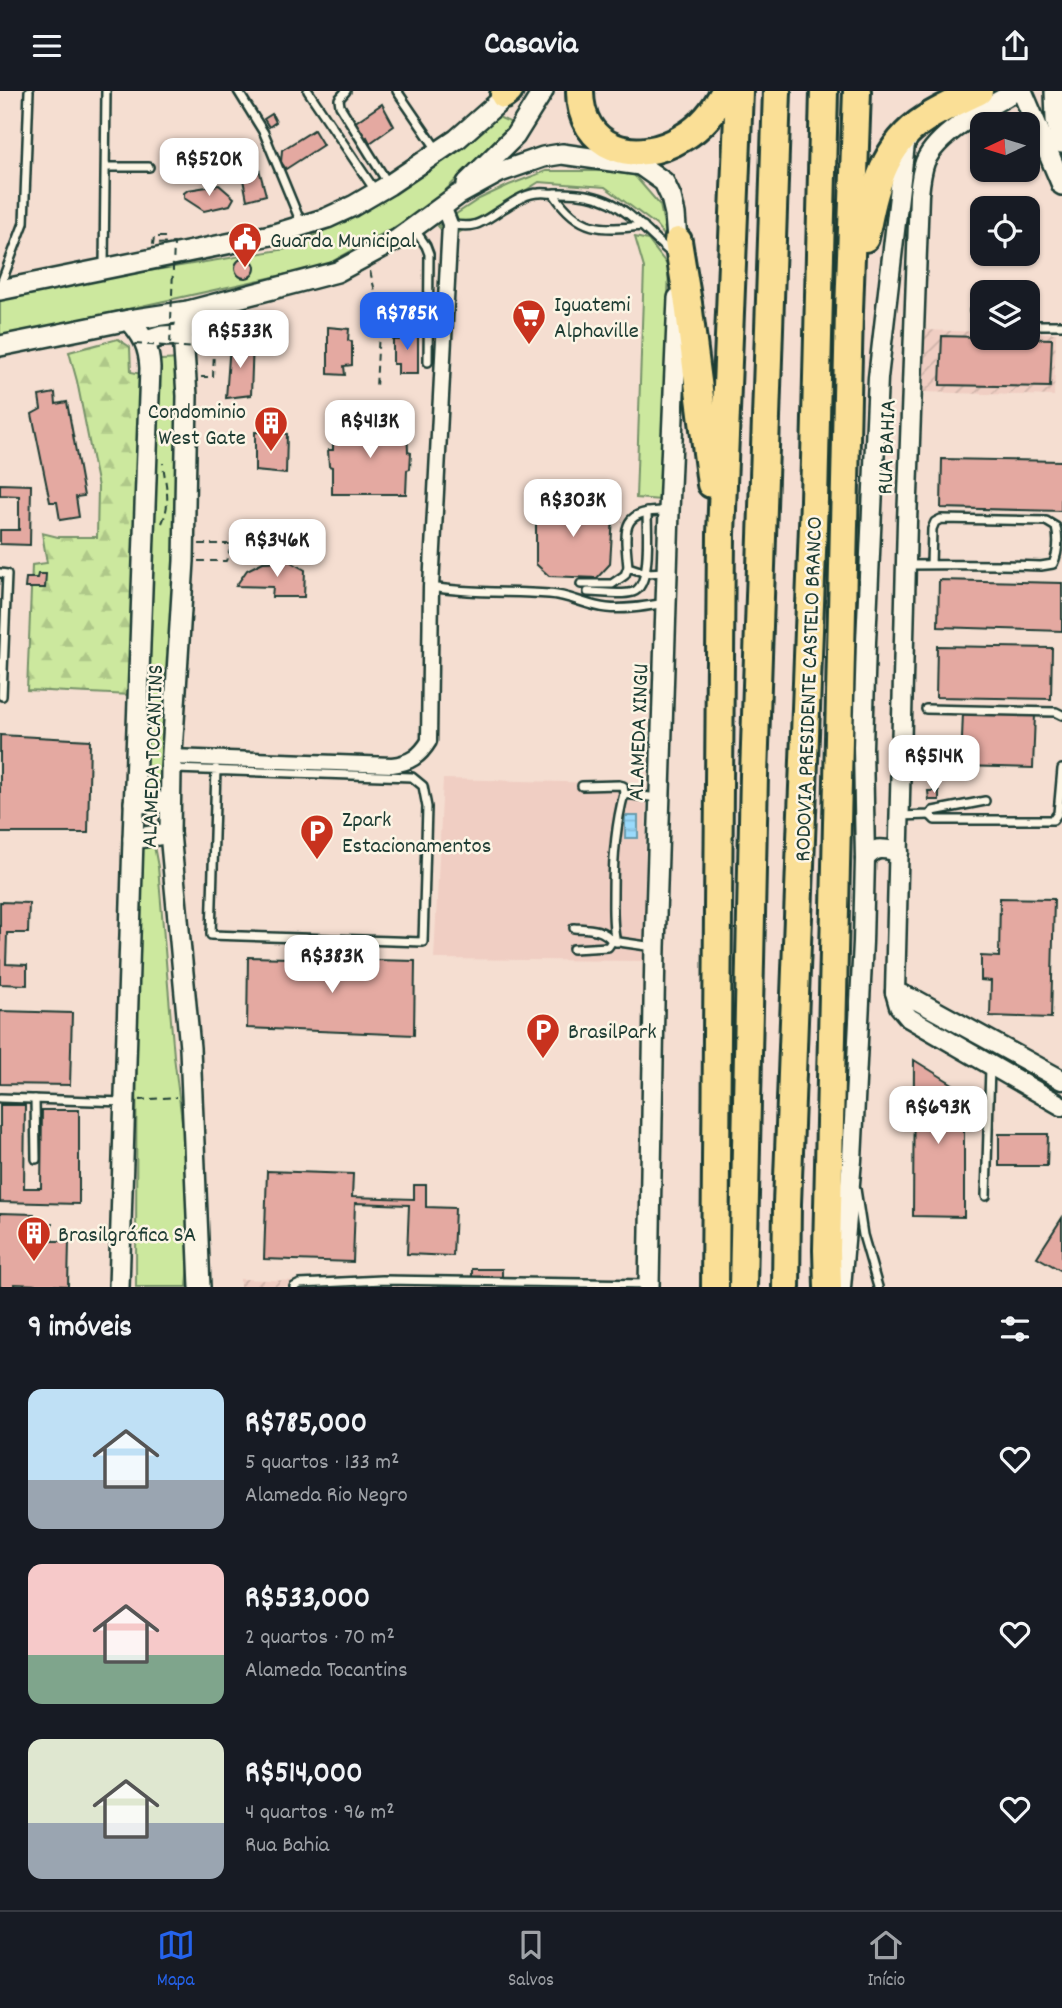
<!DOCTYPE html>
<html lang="pt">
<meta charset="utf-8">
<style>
:root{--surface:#171b24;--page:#242831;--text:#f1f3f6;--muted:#9ea1a6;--line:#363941;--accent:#2563eb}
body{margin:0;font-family:Dekko,sans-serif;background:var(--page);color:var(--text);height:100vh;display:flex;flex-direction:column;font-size:26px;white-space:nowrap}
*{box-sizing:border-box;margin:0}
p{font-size:23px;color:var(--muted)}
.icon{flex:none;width:38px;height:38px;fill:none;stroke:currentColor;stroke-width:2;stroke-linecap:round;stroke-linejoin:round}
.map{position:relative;height:1196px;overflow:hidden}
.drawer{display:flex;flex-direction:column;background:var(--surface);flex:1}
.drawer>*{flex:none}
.needle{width:46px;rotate:266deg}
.tools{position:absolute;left:970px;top:21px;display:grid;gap:14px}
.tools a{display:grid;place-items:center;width:70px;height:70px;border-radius:14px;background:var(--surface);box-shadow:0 2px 5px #0004;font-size:35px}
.price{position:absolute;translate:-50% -60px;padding:0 16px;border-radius:14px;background:#fff;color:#222;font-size:23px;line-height:46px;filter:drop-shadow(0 2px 4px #0008)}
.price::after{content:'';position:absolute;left:50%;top:42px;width:21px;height:16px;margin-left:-10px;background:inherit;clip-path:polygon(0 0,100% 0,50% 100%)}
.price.selected{background:var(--accent);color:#fff}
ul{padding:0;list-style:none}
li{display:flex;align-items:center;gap:21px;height:175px;padding:0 28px}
li span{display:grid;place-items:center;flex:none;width:196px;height:140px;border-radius:14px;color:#555}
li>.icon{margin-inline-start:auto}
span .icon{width:84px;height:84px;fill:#fffc;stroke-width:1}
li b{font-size:30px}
h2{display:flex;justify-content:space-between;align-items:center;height:84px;padding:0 28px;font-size:30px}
header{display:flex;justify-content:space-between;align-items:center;height:91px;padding:0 28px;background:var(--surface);font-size:32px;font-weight:700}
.tabs{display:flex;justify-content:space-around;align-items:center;height:98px;border-top:2px solid var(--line);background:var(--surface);font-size:19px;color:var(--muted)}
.tabs a{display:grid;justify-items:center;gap:4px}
.tabs .selected{color:var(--accent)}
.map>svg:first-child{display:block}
.built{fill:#f0cec3}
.industrial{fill:url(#industrial-furrows)}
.green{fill:#cce89e;stroke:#769269;stroke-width:2}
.forest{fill:url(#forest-firs);stroke:#769269;stroke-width:2}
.water{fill:url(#water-rules);stroke:#699bab;stroke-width:2}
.building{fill:#e4a9a1;stroke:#1f3d34;stroke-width:2}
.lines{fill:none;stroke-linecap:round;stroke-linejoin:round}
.service-casing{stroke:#1f3d34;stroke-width:12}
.minor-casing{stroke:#1f3d34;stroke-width:19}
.tertiary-casing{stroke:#1f3d34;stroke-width:23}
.secondary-casing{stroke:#1f3d34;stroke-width:24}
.motorway-casing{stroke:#1f3d34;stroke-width:32}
.path{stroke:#1f3d34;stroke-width:2;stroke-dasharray:7 5;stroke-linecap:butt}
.service{stroke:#fcf5e5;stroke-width:7}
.minor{stroke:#fcf5e5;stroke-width:14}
.tertiary{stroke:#fcf5e5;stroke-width:18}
.secondary{stroke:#fcf5e5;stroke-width:19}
.motorway{stroke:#fadf96;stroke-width:26}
.path-bridge{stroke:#1f3d34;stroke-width:2;stroke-dasharray:7 5;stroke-linecap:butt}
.labels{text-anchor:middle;stroke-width:5;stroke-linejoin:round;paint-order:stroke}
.poi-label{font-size:23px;fill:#1f3d34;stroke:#fcf5e5;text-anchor:start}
.street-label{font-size:23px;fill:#1f3d34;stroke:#fcf5e5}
</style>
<header><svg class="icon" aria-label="menu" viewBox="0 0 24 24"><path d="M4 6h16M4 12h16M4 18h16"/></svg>Casavia<svg class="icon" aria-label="share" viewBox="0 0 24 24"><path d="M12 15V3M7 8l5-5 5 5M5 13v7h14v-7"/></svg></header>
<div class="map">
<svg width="1062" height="1196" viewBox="0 0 1062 1196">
<defs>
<pattern id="industrial-furrows" width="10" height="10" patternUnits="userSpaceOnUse" patternTransform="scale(1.75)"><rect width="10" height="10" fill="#f0cec3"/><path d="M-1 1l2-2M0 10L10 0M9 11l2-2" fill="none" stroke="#cdb2a8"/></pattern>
<pattern id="forest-firs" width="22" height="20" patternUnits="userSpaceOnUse" patternTransform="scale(1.75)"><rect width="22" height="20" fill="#cce89e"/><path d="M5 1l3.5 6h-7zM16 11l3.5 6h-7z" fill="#afc889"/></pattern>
<pattern id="water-rules" width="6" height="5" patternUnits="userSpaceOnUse" patternTransform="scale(1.75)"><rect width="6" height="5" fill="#9adafb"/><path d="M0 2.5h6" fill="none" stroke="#84bcd8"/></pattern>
</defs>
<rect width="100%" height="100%" fill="#f5ded1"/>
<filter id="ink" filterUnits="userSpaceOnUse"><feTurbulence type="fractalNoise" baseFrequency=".0143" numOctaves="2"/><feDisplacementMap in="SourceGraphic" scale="14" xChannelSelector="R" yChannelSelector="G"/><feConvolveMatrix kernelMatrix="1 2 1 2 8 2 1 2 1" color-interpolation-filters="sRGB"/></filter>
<g filter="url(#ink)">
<path class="built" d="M443 688 647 693 643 870 434 868Z"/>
<g class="industrial">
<path d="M925 239 982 241V247H1027V242H1056L1054 305 923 301Z"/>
<path d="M240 1188 480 1196H240Z"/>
</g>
<g class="green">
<path d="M496 25 512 32 427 118 324 175 0 246V204L286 158 338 133 422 81Z"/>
<path d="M546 80H602L634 84 660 114 667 148 656 134 605 96 539 91 449 148 438 135 479 108 509 94Z"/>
<path d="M635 146 648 149 669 176 661 409 636 407 644 177Z"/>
<path d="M182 268 180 425 164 680 159 698 148 700 143 696 157 271 161 269Z"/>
<path d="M137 751 154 755 158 776 174 965 189 1088 191 1148 187 1196H136Z"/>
</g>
<path class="forest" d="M118 248 130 256 131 281 142 283 131 604 27 599 32 474 47 472 42 442 58 446H97L98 396 77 290 69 261Z"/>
<rect class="water" x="625" y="725" width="13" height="22"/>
<g class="building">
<path d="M382 13 394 35 370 52 367 46 364 48 354 32Z"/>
<path d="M272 23 276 31 269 36 264 28Z"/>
<path d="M314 39 323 54 286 78 281 71 282 59Z"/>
<path d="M251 58 256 67 266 104 247 109 238 62Z"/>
<path d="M219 94 234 107 230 114 204 120 184 107V102L188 99Z"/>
<circle cx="245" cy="177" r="10"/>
<path d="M328 236 349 238 348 249 352 251V274L344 275 345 284 328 283Z"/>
<path d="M399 239H418V283H398V273H393V249H399Z"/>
<path d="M942 245 1052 248 1050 296 940 294Z"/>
<path d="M253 249 251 304 226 307 230 253Z"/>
<path d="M55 302 56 313 67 311 84 405 76 406 79 426 60 429 57 411H50L32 323 41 318 39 305Z"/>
<path d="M359 334 407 336 408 361 411 362 410 378 407 379 406 403H332V376L329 375 328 359H333V335L352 337Z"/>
<path d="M255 341 287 343 286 383 255 380Z"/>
<path d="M942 368 1062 370 1061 420 941 417Z"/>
<path d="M0 393 31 394 30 454 0 453V439H19V405L0 404Z"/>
<path d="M551 408 598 411 613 425 610 473 597 487 549 485 536 473V419Z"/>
<path d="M289 470 305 479 304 506H272L273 496 236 495 247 479 263 471Z"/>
<path d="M38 483H46L45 497H25L26 487H37Z"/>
<path d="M939 489 1062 492V540L938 536Z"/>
<path d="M937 555 1052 557 1051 608 936 606Z"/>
<path d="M963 621 1035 623 1033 677 961 675Z"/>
<path d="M0 644 90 649 88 742H0Z"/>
<path d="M928 700H939V709H929Z"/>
<path d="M1000 807 1054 808 1051 927 990 925 991 890 981 889V865L999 866Z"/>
<path d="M0 811 29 812 28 842H7L6 873 27 874V894L0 893Z"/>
<path d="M248 866 415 870 414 944 247 937Z"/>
<path d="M0 920 72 922 70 994 0 993Z"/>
<path d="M914 969 964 1000V1126L913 1125Z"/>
<path d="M0 1014H25L24 1097H41L42 1019H79V1113L0 1111Z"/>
<path d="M999 1043H1048L1047 1075H999Z"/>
<path d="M267 1080 353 1083 352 1106 414 1108V1094H426V1116L455 1117 453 1165 407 1163 409 1114 355 1112 353 1171 264 1168Z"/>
<path d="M0 1122 34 1123V1132L52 1133V1150H69L68 1195 14 1193V1196H0Z"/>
<path d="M1062 1127V1180L1037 1166Z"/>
<path d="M472 1178H502V1187L472 1186Z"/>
</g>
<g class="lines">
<g class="service-casing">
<g id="service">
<path d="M238 0 264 42 301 132"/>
<path d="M308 0 376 101"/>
<path d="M346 0 339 8 340 15 389 94"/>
<path d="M397 0 438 60"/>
<path d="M106 76H149"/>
<path d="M554 103C579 141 601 139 643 135"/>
<path d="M450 133C477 139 483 130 504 117 515 110 527 102 539 102 544 101 550 103 555 102 618 100 628 125 671 162"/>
<path d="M415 139 426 155 429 163 428 271"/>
<path d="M104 175 106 0"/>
<path d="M0 195 24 132 29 0"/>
<path d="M974 220 982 222"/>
<path d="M1027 234H1062"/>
<path d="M907 474C952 474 997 473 1041 475L1053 473C1059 460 1059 449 1056 436L1046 430 941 428 935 431 932 438 931 474"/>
<path d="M666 481 646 482 628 476C624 435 621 419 668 420"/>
<path d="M0 482 7 483 2 605"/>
<path d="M581 493H612L625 484 628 476"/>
<path d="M431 496C471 503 510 500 549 503 570 504 587 515 607 517 626 519 647 515 666 512"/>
<path d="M588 501C602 501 620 505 633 501 652 495 647 438 647 421"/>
<path d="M926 618 1056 621 1062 624"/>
<path d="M174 678 412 686 423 695 427 716 423 851 211 844 216 678"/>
<path d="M901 680H935"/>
<path d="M582 695 619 694 623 695 624 703"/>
<path d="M930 724 935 729H1053L1058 722 1062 678"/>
<path d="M899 725 930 724 933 720 985 710"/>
<path d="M574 837C589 838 603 837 612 850L654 856"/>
<path d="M616 851C612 835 613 818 613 802 613 768 615 736 624 703L659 707"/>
<path d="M573 858 608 856 612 850"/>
<path d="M0 1007 124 1011"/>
<path d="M35 1008 36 1068"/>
<path d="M856 1098 863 1144 878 1196"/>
<path d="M986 1105 990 976"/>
<path d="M294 1196 300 1193 382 1189 648 1193"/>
</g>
</g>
<g class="minor-casing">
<path id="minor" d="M171 666 392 674C410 672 420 665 429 650L431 496 450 133 443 115"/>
</g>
<g class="tertiary-casing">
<g id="tertiary">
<path d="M1016 0C988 16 938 41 925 71 921 82 920 94 919 104L907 431 895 901 899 915 909 927 1062 1015"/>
<path d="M865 768C876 754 883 758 899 761"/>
<path d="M895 901 918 910 1062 989"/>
<path d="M841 1196 852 1069 863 851 865 768 863 656 866 551 878 287 905 53 908 48"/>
</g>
</g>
<g class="secondary-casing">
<g id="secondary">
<path d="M1022 0 1062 94"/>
<path d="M1055 0 1056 29 1062 52"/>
<path d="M467 92 515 45 543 0"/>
<path d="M0 199 271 144 327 127 353 115 389 94 457 48 499 11 506 0"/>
<path d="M188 220 183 244 187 305 184 470 171 678 170 742 190 957 200 1196"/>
<path d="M146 250 162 245 183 244"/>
<path d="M0 255 129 229 188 220 337 181 398 148 458 104 500 81 543 66 562 63 640 74 664 91 671 106 675 123 678 163"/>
<path d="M134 712 170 711"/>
<path d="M133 748 170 742"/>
<path d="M119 1196 133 748 150 277C149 256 143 244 129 229"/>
<path d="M649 1196 655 856 669 420 678 207"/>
</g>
</g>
<g class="motorway-casing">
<g id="motorway">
<path d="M580 0C580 59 637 75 682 47 702 36 714 20 725 0"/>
<path d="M504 4 509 0"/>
<path d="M865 147C874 101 882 55 925 28 942 17 961 9 979 0"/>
<path d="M678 150 688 212 711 393"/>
<path d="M715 1196 721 443 739 0"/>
<path d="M743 1196 754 684 777 0"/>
<path d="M786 1196 787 1113 814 409 824 0"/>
<path d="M828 1196 827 1159 849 220 857 0"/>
</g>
</g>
<g class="path">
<path d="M370 180 380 220 376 297"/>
<path d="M201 286H213L214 258"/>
<path d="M162 432C172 410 165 394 163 372"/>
<path d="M198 470H226L232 453H199"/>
<path d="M139 1009 176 1006"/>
</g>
<use href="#service" class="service"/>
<use href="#minor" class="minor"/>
<use href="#tertiary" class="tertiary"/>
<use href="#secondary" class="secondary"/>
<use href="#motorway" class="motorway"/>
<g class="path-bridge">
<path d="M165 146H154L153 153 174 152 170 255"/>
<path d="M135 253 214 258"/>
</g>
</g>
</g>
<defs>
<g id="civic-pin" transform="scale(1.75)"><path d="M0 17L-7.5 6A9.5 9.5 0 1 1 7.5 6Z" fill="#c8321e" stroke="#fcf5e5"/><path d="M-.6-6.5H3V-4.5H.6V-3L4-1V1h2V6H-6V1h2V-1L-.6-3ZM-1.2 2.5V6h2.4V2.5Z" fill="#fff"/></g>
<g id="supermarket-pin" transform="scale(1.75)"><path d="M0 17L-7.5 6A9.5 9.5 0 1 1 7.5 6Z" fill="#c8321e" stroke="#fcf5e5"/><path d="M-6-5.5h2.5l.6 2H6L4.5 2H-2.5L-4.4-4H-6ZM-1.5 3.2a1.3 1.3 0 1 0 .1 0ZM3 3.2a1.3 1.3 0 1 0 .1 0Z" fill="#fff"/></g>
<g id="building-pin" transform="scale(1.75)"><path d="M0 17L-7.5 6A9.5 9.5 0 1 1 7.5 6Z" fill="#c8321e" stroke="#fcf5e5"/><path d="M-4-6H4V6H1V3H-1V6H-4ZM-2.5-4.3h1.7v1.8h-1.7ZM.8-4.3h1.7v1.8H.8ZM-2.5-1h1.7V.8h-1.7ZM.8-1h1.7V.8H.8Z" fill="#fff"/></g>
<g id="parking-pin" transform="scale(1.75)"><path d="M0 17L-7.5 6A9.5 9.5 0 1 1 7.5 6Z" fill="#c8321e" stroke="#fcf5e5"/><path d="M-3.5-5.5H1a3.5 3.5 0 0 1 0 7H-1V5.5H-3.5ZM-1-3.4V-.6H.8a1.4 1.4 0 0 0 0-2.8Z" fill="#fff"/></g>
</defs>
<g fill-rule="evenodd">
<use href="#civic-pin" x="245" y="148"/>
<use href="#supermarket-pin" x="529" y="225"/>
<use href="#building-pin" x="271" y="332"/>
<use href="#parking-pin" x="317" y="740"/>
<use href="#parking-pin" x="543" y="939"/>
<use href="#building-pin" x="34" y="1142"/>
</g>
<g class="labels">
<g class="poi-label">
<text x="270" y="156">Guarda Municipal</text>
<text x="554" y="220">Iguatemi<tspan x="554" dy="26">Alphaville</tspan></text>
<text x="246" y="327" text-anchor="end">Condominio<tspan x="246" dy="26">West Gate</tspan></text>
<text x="342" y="735">Zpark<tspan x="342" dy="26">Estacionamentos</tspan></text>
<text x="568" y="947">BrasilPark</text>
<text x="58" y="1150">Brasilgráfica SA</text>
</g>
<g class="street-label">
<text transform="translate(885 356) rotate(-88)" y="8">RUA BAHIA</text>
<text transform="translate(807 598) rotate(-88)" y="8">RODOVIA PRESIDENTE CASTELO BRANCO</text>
<text transform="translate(637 641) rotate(-88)" y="8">ALAMEDA XINGU</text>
<text transform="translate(151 665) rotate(-88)" y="8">ALAMEDA TOCANTINS</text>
</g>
</g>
</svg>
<div class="tools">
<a><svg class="needle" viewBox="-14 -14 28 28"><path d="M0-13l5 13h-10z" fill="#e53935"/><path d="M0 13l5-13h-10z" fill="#9ea1a6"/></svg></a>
<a><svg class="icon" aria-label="locate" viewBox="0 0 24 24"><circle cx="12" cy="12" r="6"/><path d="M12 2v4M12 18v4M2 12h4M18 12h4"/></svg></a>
<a><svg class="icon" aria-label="layers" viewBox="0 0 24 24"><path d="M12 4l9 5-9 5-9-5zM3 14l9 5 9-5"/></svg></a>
</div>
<b class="price" style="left:209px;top:107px">R$520K</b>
<b class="price selected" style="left:407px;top:261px">R$785K</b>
<b class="price" style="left:240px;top:279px">R$533K</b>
<b class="price" style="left:370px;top:369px">R$413K</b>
<b class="price" style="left:573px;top:448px">R$303K</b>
<b class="price" style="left:277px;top:488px">R$346K</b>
<b class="price" style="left:934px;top:704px">R$514K</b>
<b class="price" style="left:332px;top:904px">R$383K</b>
<b class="price" style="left:938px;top:1055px">R$693K</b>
</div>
<section class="drawer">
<h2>9 imóveis<svg class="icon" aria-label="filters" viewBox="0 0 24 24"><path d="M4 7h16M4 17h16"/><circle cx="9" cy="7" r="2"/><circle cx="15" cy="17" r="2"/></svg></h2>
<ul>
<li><span style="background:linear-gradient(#bfe0f5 65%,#9aa5b1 0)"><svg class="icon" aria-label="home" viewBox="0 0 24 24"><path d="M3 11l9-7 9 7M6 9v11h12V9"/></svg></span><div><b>R$785,000</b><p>5 quartos · 133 m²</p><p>Alameda Rio Negro</p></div><svg class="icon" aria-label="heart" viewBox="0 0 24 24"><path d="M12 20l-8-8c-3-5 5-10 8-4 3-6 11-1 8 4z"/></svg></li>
<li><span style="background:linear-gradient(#f6c9c9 65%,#7fa58c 0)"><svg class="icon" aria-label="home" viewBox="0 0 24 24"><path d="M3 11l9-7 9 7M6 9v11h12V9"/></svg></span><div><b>R$533,000</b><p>2 quartos · 70 m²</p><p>Alameda Tocantins</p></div><svg class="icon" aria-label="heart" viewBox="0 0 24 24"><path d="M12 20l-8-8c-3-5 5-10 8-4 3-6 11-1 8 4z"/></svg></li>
<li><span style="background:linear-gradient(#dfe7d0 60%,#9aa5b1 0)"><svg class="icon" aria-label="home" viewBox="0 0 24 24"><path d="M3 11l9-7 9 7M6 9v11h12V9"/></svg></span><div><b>R$514,000</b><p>4 quartos · 96 m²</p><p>Rua Bahia</p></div><svg class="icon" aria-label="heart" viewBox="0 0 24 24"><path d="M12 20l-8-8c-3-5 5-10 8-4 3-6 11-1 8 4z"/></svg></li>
</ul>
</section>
<nav class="tabs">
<a class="selected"><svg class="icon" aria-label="map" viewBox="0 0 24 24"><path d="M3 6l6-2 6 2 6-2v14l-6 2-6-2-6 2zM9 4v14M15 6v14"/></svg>Mapa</a>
<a><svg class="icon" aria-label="saved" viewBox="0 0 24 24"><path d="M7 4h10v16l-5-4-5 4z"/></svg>Salvos</a>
<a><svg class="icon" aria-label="home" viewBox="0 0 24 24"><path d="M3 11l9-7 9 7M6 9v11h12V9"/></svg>Início</a>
</nav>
